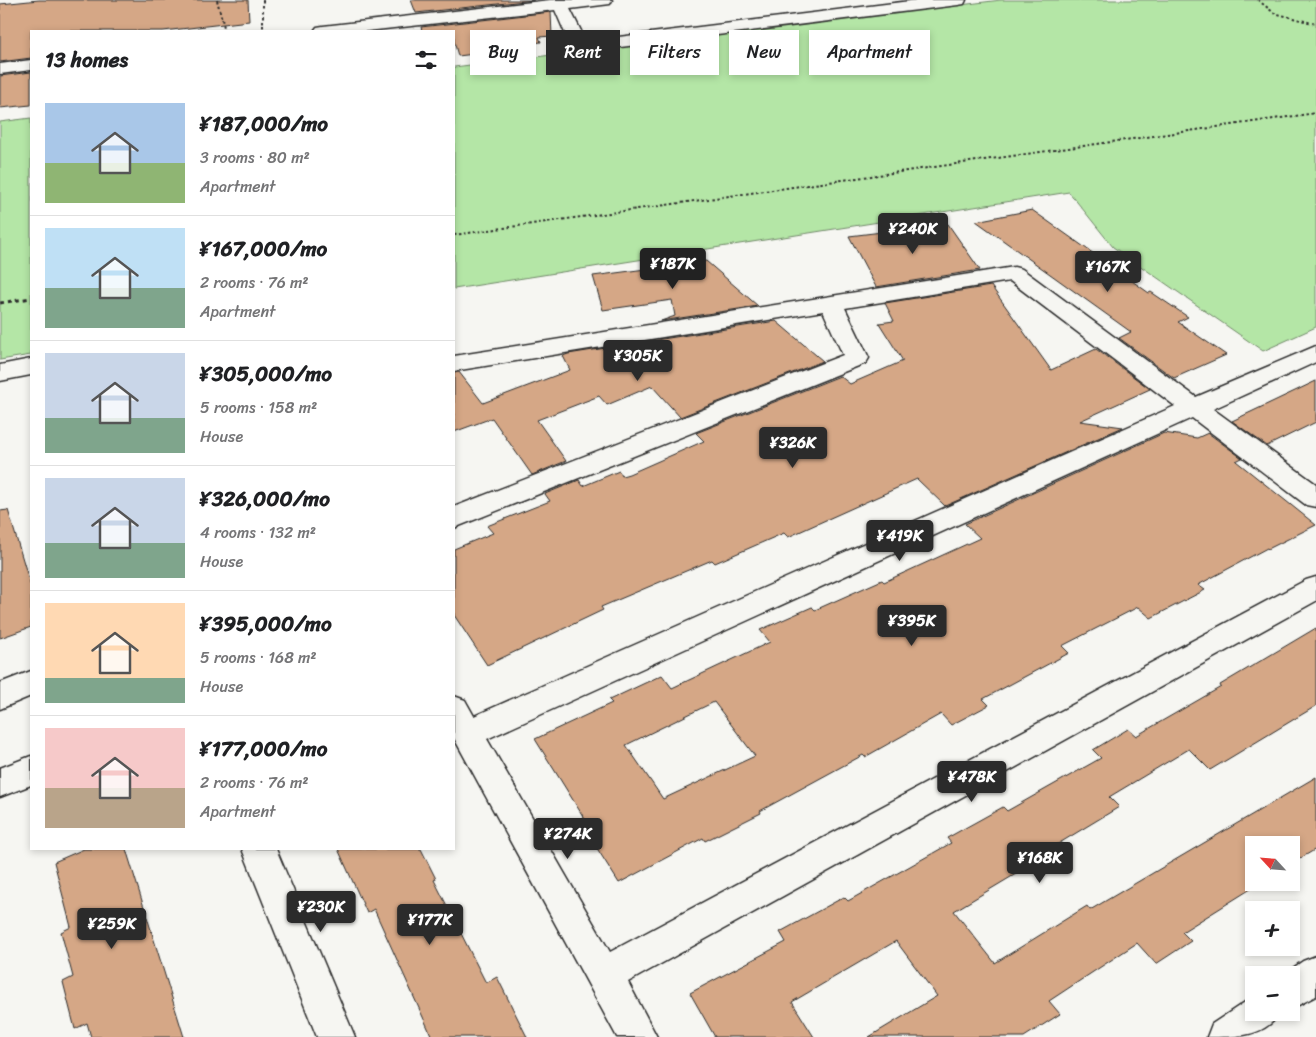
<!DOCTYPE html>
<meta charset="utf-8">
<style>
:root{--surface:#fff;--page:#f2f2f2;--text:#202124;--muted:#757577;--line:#e0e0e0;--accent:#2b2b2b}
body{margin:0;font-family:Sriracha,sans-serif;background:var(--page);color:var(--text);height:100vh;display:flex;flex-direction:column;font-size:19px;white-space:nowrap}
*{box-sizing:border-box;margin:0}
p{font-size:16px;color:var(--muted)}
.icon{flex:none;width:28px;height:28px;fill:none;stroke:currentColor;stroke-width:2;stroke-linecap:round;stroke-linejoin:round}
.map{position:relative;flex:1;overflow:hidden}
.sheet{position:absolute;left:30px;top:30px;width:425px;height:820px;display:flex;flex-direction:column;background:var(--surface);border-radius:0px;box-shadow:0 2px 8px #0003}
.sheet>*{flex:none}
.banner{position:absolute;left:470px;top:30px;width:475px;height:45px;display:flex;gap:10px}
.needle{width:32px;rotate:296deg}
.buttons{position:absolute;left:1245px;top:836px;display:grid;gap:10px}
.buttons a{display:grid;place-items:center;width:55px;height:55px;border-radius:0px;background:var(--surface);box-shadow:0 2px 8px #0003;font-size:25px}
.price{position:absolute;translate:-50% -42px;padding:0 11px;border-radius:5px;background:var(--accent);color:#fff;font-size:16px;line-height:32px;filter:drop-shadow(0 1px 2px #0008)}
.price::after{content:'';position:absolute;left:50%;top:30px;width:15px;height:11px;margin-left:-8px;background:inherit;clip-path:polygon(0 0,100% 0,50% 100%)}
.price.active{background:#222;color:#fff}
ul{padding:0;list-style:none}
li{display:flex;align-items:center;gap:15px;height:125px;padding:0 15px}
li+li{border-top:1px solid var(--line)}
li span{display:grid;place-items:center;flex:none;width:140px;height:100px;border-radius:0px;color:#555}
li>.icon{margin-inline-start:auto}
span .icon{width:60px;height:60px;fill:#fffc;stroke-width:1}
li b{font-size:21px}
h2{display:flex;justify-content:space-between;align-items:center;height:60px;padding:0 15px;font-size:21px}
.tag{padding:0 18px;border-radius:0px;background:var(--surface);box-shadow:0 2px 8px #0003;font-size:18px;line-height:45px}
.tag.active{background:var(--accent);color:#fff}
.map>svg:first-child{display:block}
.green{fill:#b4e6a6;stroke:#708868}
.building{fill:#d5a786;stroke:#2b2b2b;fill-rule:evenodd}
.lines{fill:none;stroke-linecap:round;stroke-linejoin:round}
.minor-casing{stroke:#2b2b2b;stroke-width:3}
.path-far1{stroke:#2b2b2b;stroke-width:2;stroke-dasharray:2.5 2.5;stroke-linecap:butt}
.path{stroke:#2b2b2b;stroke-width:3;stroke-dasharray:4 4;stroke-linecap:butt}
.minor{fill:#f6f6f2;fill-rule:evenodd}
</style>
<div class="map">
<svg width="1316" height="1037" viewBox="0 0 1316 1037">
<rect width="100%" height="100%" fill="#f6f6f2"/>
<filter id="ink" filterUnits="userSpaceOnUse"><feTurbulence type="fractalNoise" baseFrequency=".02" numOctaves="2"/><feDisplacementMap in="SourceGraphic" scale="10" xChannelSelector="R" yChannelSelector="G"/><feConvolveMatrix kernelMatrix="1 2 1 2 8 2 1 2 1" color-interpolation-filters="sRGB"/></filter>
<g filter="url(#ink)">
<g class="green">
<path d="M1001 0H1316V327L1263 351 1113 247 1069 192 454 289V67Z"/>
<path d="M31 118V355L0 360V122Z"/>
</g>
<g class="building">
<path d="M39 0H248L249 21 163 31H31V58L0 62V4Z"/>
<path d="M411 0H534L416 13Z"/>
<path d="M551 12 552 36 539 37 541 42 490 48 491 52 458 56 454 41V31H422L421 27Z"/>
<path d="M31 72V105L0 108V76Z"/>
<path d="M1032 210 1149 293 1151 292 1188 317 1178 322 1226 355 1174 378 1119 338 1131 332 976 221Z"/>
<path d="M948 224 980 270 876 287 849 236Z"/>
<path d="M706 261 758 306 661 321 675 316 672 300 603 310 593 276Z"/>
<path d="M991 286 1051 370 1096 349 1150 389 1080 421 1123 427 945 506 917 479 788 537 784 533 715 563 712 560 601 607 603 610 487 665 454 615V549L493 533 487 526 550 501 545 494 579 480 583 486 619 471 622 476 629 474 704 441 696 433 840 376 850 384 903 361 879 323 894 321 885 303Z"/>
<path d="M776 321 823 361 680 417 652 386 607 405 599 396 537 420 566 461 532 475 492 418 454 432V373L459 372 483 403 570 370 563 356 568 354Z"/>
<path d="M1316 381V422L1267 446 1232 421Z"/>
<path d="M1164 433 1197 438 1208 433 1242 458 1236 461 1316 525 1268 549 1267 548 1198 585 1205 590 1151 618 1138 607 1062 646 1069 653 983 699 989 705 951 725 941 714 865 757 863 755 760 811 761 813 705 841 703 838 619 883 586 831 591 829 535 739 612 703 609 700 662 675 672 688 770 642 760 630 812 607 815 610 882 580 884 582 980 538 965 524ZM714 702 755 756 663 799 626 745Z"/>
<path d="M8 510 31 587V627L0 638V511Z"/>
<path d="M1316 628V706L1210 770 1189 749 1109 797 1119 807 1043 853 1046 856 954 911 995 963 1087 906 1090 910 1316 777V849L1291 864V845H1254V882H1262L1182 932 1191 941 1156 964 1137 943 1049 1001 1060 1014 1024 1037H869L937 996 896 941 792 1002 814 1037H715L690 993 786 942 780 932 844 897 848 901 951 843 947 838 1003 807 1007 811 1101 758 1093 750 1128 729 1136 736 1221 687 1220 685Z"/>
<path d="M84 849H126L184 1037H91L87 1023 75 1029 63 982 73 977 61 932 71 927 54 862Z"/>
<path d="M338 849H421L436 879 434 880 486 983 497 977 527 1037H432L374 909 367 913Z"/>
</g>
<g class="lines">
<g class="minor-casing">
<g id="minor">
<path d="M550 0H612L610 4 570 9 586 41 918 0H966L964 4 958 5 580 52 574 51 571 47 555 10 367 31H314L317 27 323 26Z"/>
<path d="M31 60V70L0 74V64Z"/>
<path d="M1014 267 1022 269 1196 397 1316 346V362L1213 409 1316 484V507L1306 505 1192 418 487 739 610 952 1306 580 1316 577V601L628 982 657 1037H617L454 738V696L465 700 474 716 1175 406 1010 281 845 308 869 358 866 363 454 528V507L843 355 823 311 454 371V356Z"/>
<path d="M31 359V375L0 381V365Z"/>
<path d="M31 671V696L0 709V683Z"/>
<path d="M31 756V785L0 797V768Z"/>
<path d="M242 849H276L355 1037H317Z"/>
<path d="M1316 956V996L1291 1009V975H1283L1303 961Z"/>
<path d="M1254 996V1012H1280C1266 1037 1237 1037 1207 1037L1212 1024Z"/>
</g>
</g>
<g class="path-far1">
<path d="M217 0 225 31"/>
<path d="M263 0V31"/>
<path d="M1258 0 1274 13 1316 24"/>
<path d="M454 235 1316 113"/>
</g>
<path class="path" d="M0 303 31 298"/>
<use href="#minor" class="minor"/>
</g>
</g>
</svg>
<div class="buttons">
<a><svg class="needle" viewBox="-14 -14 28 28"><path d="M0-13l5 13h-10z" fill="#e53935"/><path d="M0 13l5-13h-10z" fill="#757577"/></svg></a>
<a>+</a>
<a>−</a>
</div>
<b class="price" style="left:913px;top:255px">¥240K</b>
<b class="price active" style="left:673px;top:290px">¥187K</b>
<b class="price" style="left:1108px;top:293px">¥167K</b>
<b class="price" style="left:638px;top:382px">¥305K</b>
<b class="price" style="left:793px;top:469px">¥326K</b>
<b class="price" style="left:900px;top:562px">¥419K</b>
<b class="price" style="left:912px;top:647px">¥395K</b>
<b class="price" style="left:972px;top:803px">¥478K</b>
<b class="price" style="left:568px;top:860px">¥274K</b>
<b class="price" style="left:1040px;top:884px">¥168K</b>
<b class="price" style="left:321px;top:933px">¥230K</b>
<b class="price" style="left:430px;top:946px">¥177K</b>
<b class="price" style="left:112px;top:950px">¥259K</b>
<div class="banner">
<a class="tag">Buy</a>
<a class="tag active">Rent</a>
<a class="tag">Filters</a>
<a class="tag">New</a>
<a class="tag">Apartment</a>
</div>
<section class="sheet">
<h2>13 homes<svg class="icon" aria-label="filters" viewBox="0 0 24 24"><path d="M4 7h16M4 17h16"/><circle cx="9" cy="7" r="2"/><circle cx="15" cy="17" r="2"/></svg></h2>
<ul>
<li><span style="background:linear-gradient(#a9c7e8 60%,#8fb573 0)"><svg class="icon" aria-label="home" viewBox="0 0 24 24"><path d="M3 11l9-7 9 7M6 9v11h12V9"/></svg></span><div><b>¥187,000/mo</b><p>3 rooms · 80 m²</p><p>Apartment</p></div></li>
<li><span style="background:linear-gradient(#bfe0f5 60%,#7fa58c 0)"><svg class="icon" aria-label="home" viewBox="0 0 24 24"><path d="M3 11l9-7 9 7M6 9v11h12V9"/></svg></span><div><b>¥167,000/mo</b><p>2 rooms · 76 m²</p><p>Apartment</p></div></li>
<li><span style="background:linear-gradient(#c9d6e8 65%,#7fa58c 0)"><svg class="icon" aria-label="home" viewBox="0 0 24 24"><path d="M3 11l9-7 9 7M6 9v11h12V9"/></svg></span><div><b>¥305,000/mo</b><p>5 rooms · 158 m²</p><p>House</p></div></li>
<li><span style="background:linear-gradient(#c9d6e8 65%,#7fa58c 0)"><svg class="icon" aria-label="home" viewBox="0 0 24 24"><path d="M3 11l9-7 9 7M6 9v11h12V9"/></svg></span><div><b>¥326,000/mo</b><p>4 rooms · 132 m²</p><p>House</p></div></li>
<li><span style="background:linear-gradient(#ffd9b3 75%,#7fa58c 0)"><svg class="icon" aria-label="home" viewBox="0 0 24 24"><path d="M3 11l9-7 9 7M6 9v11h12V9"/></svg></span><div><b>¥395,000/mo</b><p>5 rooms · 168 m²</p><p>House</p></div></li>
<li><span style="background:linear-gradient(#f6c9c9 60%,#b9a48a 0)"><svg class="icon" aria-label="home" viewBox="0 0 24 24"><path d="M3 11l9-7 9 7M6 9v11h12V9"/></svg></span><div><b>¥177,000/mo</b><p>2 rooms · 76 m²</p><p>Apartment</p></div></li>
</ul>
</section>
</div>
